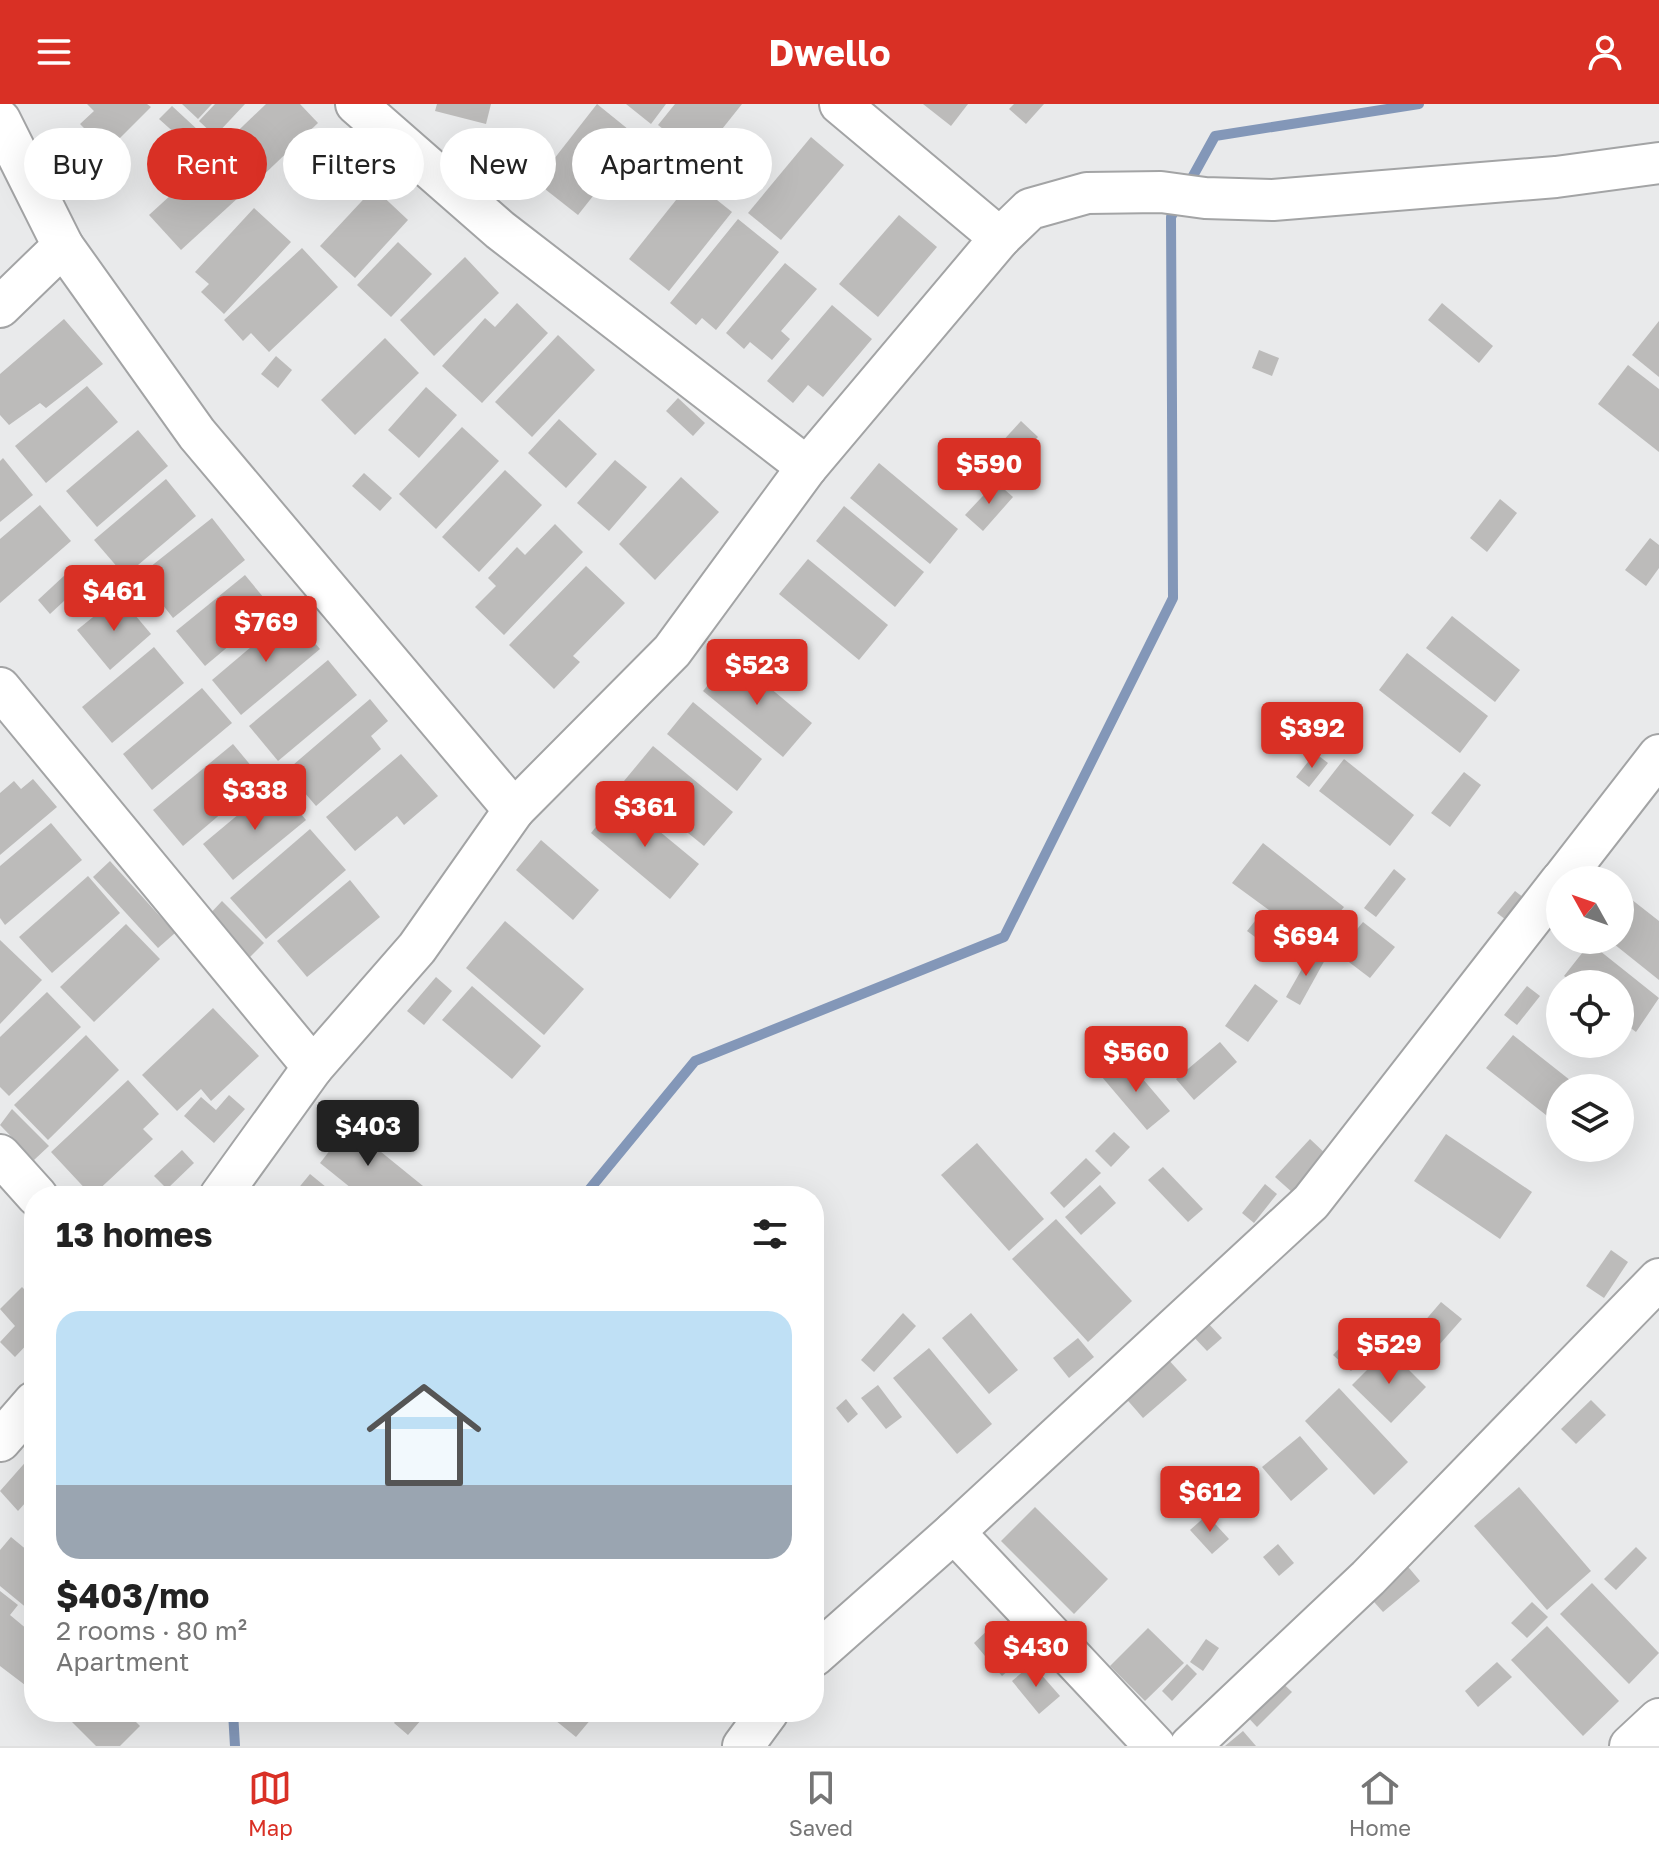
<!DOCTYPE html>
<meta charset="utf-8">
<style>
:root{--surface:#fff;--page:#f2f2f2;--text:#222;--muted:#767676;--line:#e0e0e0;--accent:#d93025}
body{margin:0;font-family:"Golos Text",sans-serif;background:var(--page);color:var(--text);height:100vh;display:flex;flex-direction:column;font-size:30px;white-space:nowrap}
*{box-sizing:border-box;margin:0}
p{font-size:26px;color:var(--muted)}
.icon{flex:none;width:44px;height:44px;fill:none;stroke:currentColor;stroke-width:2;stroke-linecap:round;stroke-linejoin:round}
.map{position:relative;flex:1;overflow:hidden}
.panel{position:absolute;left:24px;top:1082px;width:800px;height:536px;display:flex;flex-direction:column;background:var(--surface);border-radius:32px;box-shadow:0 8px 32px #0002}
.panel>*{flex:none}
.hud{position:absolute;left:24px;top:24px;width:800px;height:72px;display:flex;gap:16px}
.needle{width:52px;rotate:310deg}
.fabs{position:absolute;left:1546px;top:762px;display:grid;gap:16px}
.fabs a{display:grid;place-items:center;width:88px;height:88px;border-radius:50%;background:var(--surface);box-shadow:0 8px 32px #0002;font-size:40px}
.price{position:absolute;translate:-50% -68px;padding:0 18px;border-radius:8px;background:var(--accent);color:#fff;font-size:26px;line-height:52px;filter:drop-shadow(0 2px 4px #0008)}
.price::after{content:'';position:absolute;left:50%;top:48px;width:24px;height:18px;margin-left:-12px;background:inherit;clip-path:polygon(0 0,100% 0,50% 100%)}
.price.active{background:#222;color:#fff}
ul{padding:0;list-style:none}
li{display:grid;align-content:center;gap:16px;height:424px;padding:0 32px}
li+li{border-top:2px solid var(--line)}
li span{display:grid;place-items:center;height:248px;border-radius:24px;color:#555}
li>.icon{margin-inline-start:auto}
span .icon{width:144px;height:144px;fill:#fffc;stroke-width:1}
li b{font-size:34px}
h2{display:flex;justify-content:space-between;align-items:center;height:96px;padding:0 32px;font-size:34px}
.pill{padding:0 28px;border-radius:36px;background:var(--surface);box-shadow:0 8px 32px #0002;font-size:28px;line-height:72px}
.pill.active{background:var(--accent);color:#fff}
header{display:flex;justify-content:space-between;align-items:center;height:104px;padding:0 32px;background:var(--accent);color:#fff;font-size:36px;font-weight:700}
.menu{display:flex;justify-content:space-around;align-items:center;height:112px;border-top:2px solid var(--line);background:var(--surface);font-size:22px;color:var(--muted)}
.menu a{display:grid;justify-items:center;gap:4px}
.menu .active{color:var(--accent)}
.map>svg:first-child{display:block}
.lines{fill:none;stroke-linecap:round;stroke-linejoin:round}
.stream{stroke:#8397b8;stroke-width:10}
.building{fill:#bcbbba}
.minor-casing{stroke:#a3a4a5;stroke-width:44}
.minor{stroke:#fff;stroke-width:40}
</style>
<header><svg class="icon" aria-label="menu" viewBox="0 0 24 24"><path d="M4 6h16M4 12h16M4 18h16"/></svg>Dwello<svg class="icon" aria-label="person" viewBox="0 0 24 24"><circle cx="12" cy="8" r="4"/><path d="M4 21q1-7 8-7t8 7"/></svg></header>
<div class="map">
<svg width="1659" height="1642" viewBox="0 0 1659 1642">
<rect width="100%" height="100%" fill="#e9eaeb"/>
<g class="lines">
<g class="stream">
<path d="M1188 81 1215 32 1419 0"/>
<path d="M584 1092 695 957 1004 833 1173 494 1171 113 1179 99"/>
<path d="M233 1608 235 1642"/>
</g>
</g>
<g class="building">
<path d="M87 0H147L151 3 86 68 65 46 86 26 80 20 94 7Z"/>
<path d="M182 0H212L198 15Z"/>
<path d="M215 0H245L215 32 199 17Z"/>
<path d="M266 0H300L318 19 253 81 219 45Z"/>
<path d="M437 0H491L486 20 435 7Z"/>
<path d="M597 0 639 34 578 111 536 78Z"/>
<path d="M626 0H666L651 20Z"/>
<path d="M675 0H742L699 54 658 21Z"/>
<path d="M923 0H968L951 22Z"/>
<path d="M1014 0H1044L1026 20 1009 5Z"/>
<path d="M172 2 199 27 187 40 159 15Z"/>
<path d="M811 33 844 61 781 136 748 109Z"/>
<path d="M207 58 239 93 181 146 149 111Z"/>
<path d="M692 76 732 108 669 187 629 155Z"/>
<path d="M374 84 408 116 355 174 320 142Z"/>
<path d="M254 104 291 138 224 210 201 188 209 180 195 168Z"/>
<path d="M899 111 937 143 878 213 839 180Z"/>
<path d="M738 115 779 148 716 226 702 214 696 221 670 199Z"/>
<path d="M398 138 432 170 391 213 357 181Z"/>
<path d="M302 144 338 183 269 248 251 229 243 237 224 216Z"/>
<path d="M465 153 499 189 434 252 400 216Z"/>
<path d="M785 159 817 185 781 227 790 235 772 256 750 238 744 245 726 229Z"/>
<path d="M517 199 548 229 482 299 442 262 485 214 495 223Z"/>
<path d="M1442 199 1493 242 1479 259 1428 216Z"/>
<path d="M832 201 872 235 823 293 808 281 793 299 767 277Z"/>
<path d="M64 215 103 260 46 304 40 299 9 321 0 311V270Z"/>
<path d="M1659 217V273L1632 251Z"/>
<path d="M558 231 595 266 532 333 495 298Z"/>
<path d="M385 234 419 269 355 331 321 296Z"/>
<path d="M1259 246 1279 254 1272 272 1252 264Z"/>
<path d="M276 252 292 266 278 284 261 270Z"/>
<path d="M1628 261 1659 285V348L1598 300Z"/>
<path d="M87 282 118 318 46 379 15 342Z"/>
<path d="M426 283 457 311 419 354 388 326Z"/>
<path d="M678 294 705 319 693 332 666 307Z"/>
<path d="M559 315 597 350 566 384 528 349Z"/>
<path d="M1021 317 1038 333 1008 366 991 350Z"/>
<path d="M462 323 499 357 436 425 399 390Z"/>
<path d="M138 326 168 362 97 423 66 387Z"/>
<path d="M3 354 33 391 0 418V357Z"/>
<path d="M615 356 647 383 609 427 577 399Z"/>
<path d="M879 359 958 425 930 460 850 394Z"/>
<path d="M505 366 542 401 479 468 442 433Z"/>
<path d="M364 369 392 394 380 407 352 382Z"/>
<path d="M681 373 719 408 655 476 619 440Z"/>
<path d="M166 375 196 412 125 472 94 436Z"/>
<path d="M996 378 1013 393 983 427 965 411Z"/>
<path d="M1500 395 1517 409 1487 448 1470 434Z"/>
<path d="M40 401 71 437 0 499V435Z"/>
<path d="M844 402 924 468 895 503 816 437Z"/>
<path d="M212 414 245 456 173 514 159 496 145 507 126 482Z"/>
<path d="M555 420 583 448 504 531 475 503 496 482 488 474 517 443 525 451Z"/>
<path d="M1650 434 1659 441V464L1646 482 1625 466Z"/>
<path d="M808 455 888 521 859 556 779 490Z"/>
<path d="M586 462 625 499 573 552 580 558 554 585 509 541Z"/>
<path d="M66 470 78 484 50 510 38 496Z"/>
<path d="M245 471 273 505 205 562 176 527Z"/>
<path d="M119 492 151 530 110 566 77 526Z"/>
<path d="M290 510 320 545 241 611 212 576Z"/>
<path d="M1452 512 1520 566 1495 598 1426 544Z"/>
<path d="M154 543 184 579 112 639 82 603Z"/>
<path d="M1407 549 1488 612 1460 649 1379 586Z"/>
<path d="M732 552 812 619 783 653 703 587Z"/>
<path d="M328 556 357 591 278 657 249 622Z"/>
<path d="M202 584 232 619 152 686 123 650Z"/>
<path d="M370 595 388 617 371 632 381 645 316 702 286 667Z"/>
<path d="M693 598 762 655 737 687 667 630Z"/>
<path d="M233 640 262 675 183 742 153 706Z"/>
<path d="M653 642 733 708 704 742 624 677Z"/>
<path d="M1315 649 1328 659 1309 683 1296 673Z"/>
<path d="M401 650 438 692 404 721 397 712 355 747 326 713Z"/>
<path d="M1344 655 1414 711 1390 742 1319 687Z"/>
<path d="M1464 668 1481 681 1450 723 1431 709Z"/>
<path d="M33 675 57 703 0 751V689L14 677 21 685Z"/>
<path d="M276 679 306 716 233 776 203 740Z"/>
<path d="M619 694 699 760 670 795 591 729Z"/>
<path d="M51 719 82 756 5 821 0 814V762Z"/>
<path d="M310 725 346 766 266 835 230 794Z"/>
<path d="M541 736 599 786 573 816 516 766Z"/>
<path d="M1263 739 1344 803 1326 825 1321 821 1310 836 1232 779Z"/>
<path d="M110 757 175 829 158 844 93 773Z"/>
<path d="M1394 765 1406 775 1376 813 1364 804Z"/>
<path d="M88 772 120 809 52 869 19 833Z"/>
<path d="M350 776 380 813 307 873 277 837Z"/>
<path d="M1515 787 1528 797 1510 819 1497 809Z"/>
<path d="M1622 788 1659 817V876L1609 836H1620Z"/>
<path d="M222 797 264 839 248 855 207 813Z"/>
<path d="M1263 807 1304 839 1289 858 1247 827Z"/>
<path d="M505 817 584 885 544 931 466 864Z"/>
<path d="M1363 818 1395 843 1370 874 1337 849Z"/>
<path d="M126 820 160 855 94 918 60 883Z"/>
<path d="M0 836 42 876 0 920Z"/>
<path d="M1590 839 1659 894 1636 928 1620 916V880H1575L1564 872Z"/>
<path d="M1312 847 1326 854 1300 901 1286 893Z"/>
<path d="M436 873 452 887 424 921 407 907Z"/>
<path d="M1255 880 1278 897 1248 938 1225 922Z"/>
<path d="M472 882 541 942 512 975 442 916Z"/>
<path d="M1527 882 1540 892 1517 921 1504 911Z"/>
<path d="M47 888 81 923 9 992 0 983V933Z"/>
<path d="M213 904 259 952 211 997 201 985 177 1007 142 971Z"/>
<path d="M86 931 119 966 48 1036 14 1001Z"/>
<path d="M1513 931 1580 984H1560V1022L1486 964Z"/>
<path d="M1220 938 1237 958 1194 996 1176 975Z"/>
<path d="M1125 954 1170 1007 1147 1026 1102 973Z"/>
<path d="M128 976 159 1010 143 1025 153 1035 92 1092 51 1048Z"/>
<path d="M229 991 245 1005 214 1039 184 1012 201 993 216 1006Z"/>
<path d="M12 1005 49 1042 34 1056 0 1021Z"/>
<path d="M349 1022 423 1082 414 1092H361L320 1059Z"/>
<path d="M1114 1028 1130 1043 1111 1063 1095 1047Z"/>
<path d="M1446 1030 1532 1088 1500 1135 1414 1077Z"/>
<path d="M1310 1035 1328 1052 1293 1089 1275 1073Z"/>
<path d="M977 1039 1044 1115 1009 1147 941 1071Z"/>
<path d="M182 1046 194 1059 167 1085 154 1072Z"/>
<path d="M1086 1054 1101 1069 1064 1104 1050 1089Z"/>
<path d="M1163 1063 1203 1105 1188 1118 1148 1076Z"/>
<path d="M310 1070 337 1092H292Z"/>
<path d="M1265 1080 1277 1090 1254 1119 1242 1109Z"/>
<path d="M1100 1081 1116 1099 1081 1131 1065 1113Z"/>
<path d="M1056 1115 1132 1197 1088 1238 1012 1155Z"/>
<path d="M1611 1146 1628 1158 1604 1194 1586 1182Z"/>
<path d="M22 1183 34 1195V1233L15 1253 0 1238 15 1222 0 1205Z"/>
<path d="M1441 1198 1462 1215 1431 1250 1411 1233Z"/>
<path d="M903 1209 916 1222 874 1268 861 1256Z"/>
<path d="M971 1209 1018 1266 989 1290 942 1234Z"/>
<path d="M1205 1216 1222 1234 1207 1247 1190 1229Z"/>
<path d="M1358 1224 1376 1240 1351 1267 1333 1251Z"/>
<path d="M1078 1234 1094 1253 1069 1274 1053 1254Z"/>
<path d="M929 1244 992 1320 957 1350 893 1274Z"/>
<path d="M1388 1245 1426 1283 1391 1319 1352 1281Z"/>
<path d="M1166 1253 1187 1276 1143 1314 1123 1291Z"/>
<path d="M878 1281 902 1313 886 1325 861 1294Z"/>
<path d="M1339 1284 1408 1358 1374 1391 1305 1317Z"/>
<path d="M846 1295 858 1310 848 1319 836 1304Z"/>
<path d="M1591 1296 1606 1311 1576 1340 1561 1325Z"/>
<path d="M1300 1332 1328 1365 1291 1397 1262 1363Z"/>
<path d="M30 1353 34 1356V1389L18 1407 0 1387Z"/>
<path d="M1519 1383 1591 1467 1547 1506 1474 1422Z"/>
<path d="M1035 1403 1108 1475 1074 1510 1001 1437Z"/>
<path d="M1207 1411 1229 1435 1212 1450 1190 1426Z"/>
<path d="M11 1433 34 1452V1510L0 1482V1446Z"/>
<path d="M1278 1440 1294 1459 1279 1472 1263 1453Z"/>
<path d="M1636 1443 1647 1454 1616 1486 1604 1475Z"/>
<path d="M1404 1458 1420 1477 1383 1508 1367 1490Z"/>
<path d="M1592 1479 1659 1549 1629 1580 1560 1510Z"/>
<path d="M0 1487 18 1501 10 1511 34 1531V1569L25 1581 0 1562Z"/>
<path d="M1532 1498 1548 1513 1527 1534 1511 1519Z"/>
<path d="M1547 1522 1619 1597 1583 1632 1511 1556Z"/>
<path d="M1148 1524 1184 1559 1145 1597 1110 1562Z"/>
<path d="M989 1525 1018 1558 1002 1572 974 1539Z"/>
<path d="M1206 1535 1219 1544 1203 1567 1190 1558Z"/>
<path d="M1497 1558 1512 1573 1478 1603 1465 1587Z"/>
<path d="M1032 1560 1060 1592 1039 1610 1012 1577Z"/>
<path d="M1187 1560 1197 1570 1172 1597 1162 1587Z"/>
<path d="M1276 1573 1292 1588 1257 1623 1242 1607Z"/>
<path d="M62 1608H126L140 1622 120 1642H96Z"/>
<path d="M402 1608H428L408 1631 394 1619Z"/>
<path d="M545 1608H597L576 1633Z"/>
<path d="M1243 1627 1256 1642H1225Z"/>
</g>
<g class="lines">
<g class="minor-casing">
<g id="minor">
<path d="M356 0 500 126 807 363 1000 134 1030 105 1087 89 1161 88 1205 94 1273 96 1556 73 1659 59"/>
<path d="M840 0 1000 134"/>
<path d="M0 16 63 142 0 203"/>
<path d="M63 142 197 330 514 706 672 547 807 363"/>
<path d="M0 584 313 963 417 844 514 706"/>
<path d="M1562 776 1659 651"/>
<path d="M0 1051 37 1092"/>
<path d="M220 1092 313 963"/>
<path d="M0 1337 34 1298"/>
<path d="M954 1428 1311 1098 1560 778"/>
<path d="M814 1552 954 1428 1155 1642"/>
<path d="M743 1642 768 1608"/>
<path d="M1190 1642 1368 1474 1659 1175"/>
<path d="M1630 1642 1659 1615"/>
</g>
</g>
<use href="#minor" class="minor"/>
</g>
</svg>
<div class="fabs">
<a><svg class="needle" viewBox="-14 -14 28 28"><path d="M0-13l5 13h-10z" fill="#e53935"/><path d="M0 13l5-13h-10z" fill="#767676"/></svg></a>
<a><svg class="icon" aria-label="locate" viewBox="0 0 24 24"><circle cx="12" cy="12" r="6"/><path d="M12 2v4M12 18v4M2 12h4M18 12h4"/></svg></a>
<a><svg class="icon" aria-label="layers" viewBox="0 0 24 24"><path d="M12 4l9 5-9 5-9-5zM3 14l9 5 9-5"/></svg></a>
</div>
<b class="price" style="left:989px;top:402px">$590</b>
<b class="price" style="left:114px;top:529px">$461</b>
<b class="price" style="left:266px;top:560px">$769</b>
<b class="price" style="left:757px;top:603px">$523</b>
<b class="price" style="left:1312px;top:666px">$392</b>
<b class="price" style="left:255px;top:728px">$338</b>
<b class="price" style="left:645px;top:745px">$361</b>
<b class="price" style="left:1306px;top:874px">$694</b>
<b class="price" style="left:1136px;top:990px">$560</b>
<b class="price active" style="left:368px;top:1064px">$403</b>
<b class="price" style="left:1389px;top:1282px">$529</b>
<b class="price" style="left:1210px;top:1430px">$612</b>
<b class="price" style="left:1036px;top:1585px">$430</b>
<div class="hud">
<a class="pill">Buy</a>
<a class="pill active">Rent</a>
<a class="pill">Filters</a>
<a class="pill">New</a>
<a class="pill">Apartment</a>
</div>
<section class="panel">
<h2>13 homes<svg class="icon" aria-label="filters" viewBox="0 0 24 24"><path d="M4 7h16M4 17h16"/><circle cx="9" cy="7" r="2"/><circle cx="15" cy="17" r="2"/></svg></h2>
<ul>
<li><span style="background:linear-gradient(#bfe0f5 70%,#9aa5b1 0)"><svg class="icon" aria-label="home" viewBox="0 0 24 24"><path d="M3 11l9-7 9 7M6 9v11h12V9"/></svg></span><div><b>$403/mo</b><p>2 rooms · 80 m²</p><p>Apartment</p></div></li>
</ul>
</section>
</div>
<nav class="menu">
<a class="active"><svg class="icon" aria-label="map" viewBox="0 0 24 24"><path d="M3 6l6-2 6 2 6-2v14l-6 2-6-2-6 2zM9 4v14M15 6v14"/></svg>Map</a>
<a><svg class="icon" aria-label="saved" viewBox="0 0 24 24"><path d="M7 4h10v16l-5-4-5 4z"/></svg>Saved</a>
<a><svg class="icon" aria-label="home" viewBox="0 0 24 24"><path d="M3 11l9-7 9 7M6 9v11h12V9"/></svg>Home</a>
</nav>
